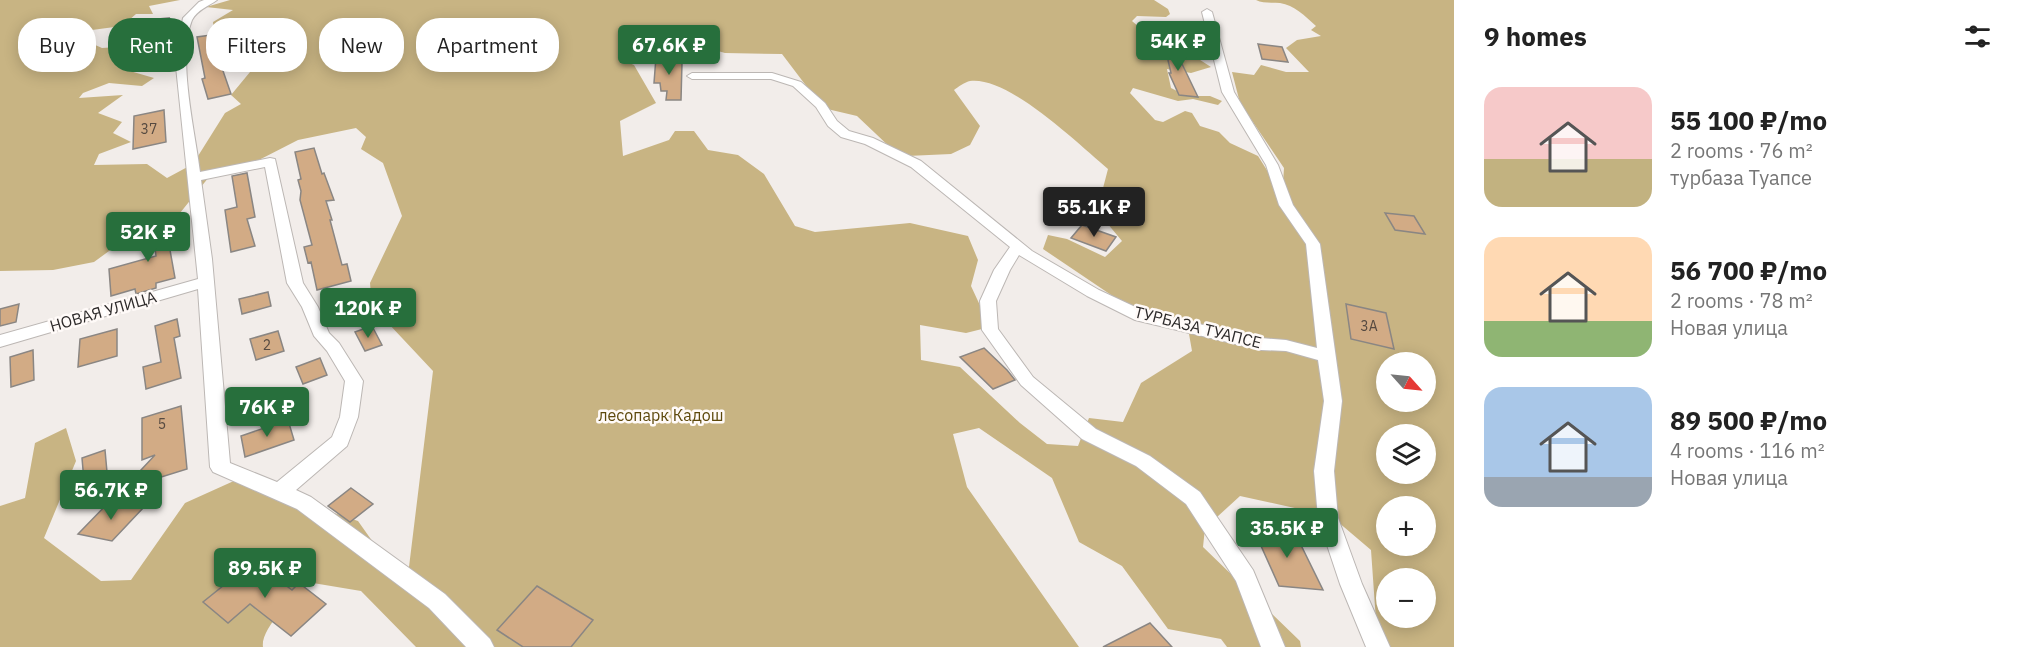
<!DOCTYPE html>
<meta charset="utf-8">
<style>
:root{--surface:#fff;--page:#f2f2f2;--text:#222;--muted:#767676;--accent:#276f3c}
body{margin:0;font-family:"IBM Plex Sans",sans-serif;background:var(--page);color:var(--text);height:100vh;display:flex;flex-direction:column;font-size:22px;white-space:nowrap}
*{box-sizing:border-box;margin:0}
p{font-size:20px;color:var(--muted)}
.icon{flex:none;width:33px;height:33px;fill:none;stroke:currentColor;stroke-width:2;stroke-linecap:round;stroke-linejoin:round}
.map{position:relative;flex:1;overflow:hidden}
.side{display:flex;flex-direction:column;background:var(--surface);width:570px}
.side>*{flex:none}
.guide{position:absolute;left:18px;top:18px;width:570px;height:54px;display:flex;gap:12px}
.needle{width:39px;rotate:117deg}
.fabs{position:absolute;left:1376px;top:352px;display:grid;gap:12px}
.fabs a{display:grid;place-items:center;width:60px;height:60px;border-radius:50%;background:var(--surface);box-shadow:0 3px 15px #0003;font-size:30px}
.price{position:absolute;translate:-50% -51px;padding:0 14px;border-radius:6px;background:var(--accent);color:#fff;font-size:20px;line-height:39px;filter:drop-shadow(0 2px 3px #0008)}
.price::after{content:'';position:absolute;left:50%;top:36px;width:18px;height:14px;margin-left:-9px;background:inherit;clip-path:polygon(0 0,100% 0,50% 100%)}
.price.current{background:#222;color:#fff}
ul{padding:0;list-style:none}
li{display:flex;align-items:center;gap:18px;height:150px;padding:0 30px}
li span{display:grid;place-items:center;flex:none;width:168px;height:120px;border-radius:18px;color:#555}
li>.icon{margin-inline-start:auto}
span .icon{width:72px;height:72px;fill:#fffc;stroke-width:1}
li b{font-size:26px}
h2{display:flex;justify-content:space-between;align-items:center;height:72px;padding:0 30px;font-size:26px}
.pill{padding:0 21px;border-radius:24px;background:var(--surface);box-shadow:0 3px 15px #0003;font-size:21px;line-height:54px}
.pill.current{background:var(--accent);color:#fff}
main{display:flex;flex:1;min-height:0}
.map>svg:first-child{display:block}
.forest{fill:#c8b483;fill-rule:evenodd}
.building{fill:#d2ab85;stroke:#8a8683;stroke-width:1.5}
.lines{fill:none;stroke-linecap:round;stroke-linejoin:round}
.minor-casing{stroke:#bcb7b4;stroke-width:2}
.minor{fill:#fff;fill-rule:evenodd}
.labels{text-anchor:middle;stroke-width:5;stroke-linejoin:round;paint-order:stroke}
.number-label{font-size:14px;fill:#564a41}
.street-label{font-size:16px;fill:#2d2a2a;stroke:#fffaf8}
.park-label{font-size:16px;fill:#5d480b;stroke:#fffaf8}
</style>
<main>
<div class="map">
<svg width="1454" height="647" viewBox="0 0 1454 647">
<rect width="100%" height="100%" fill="#f2edea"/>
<path class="forest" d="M0 0H180L149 6 153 14H136L122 26 92 30 84 40 102 48 118 47 149 40 152 42 151 46 127 56 123 69 154 78 142 86 109 83 83 93 79 98 123 95 98 113 122 122 113 133 131 142 99 154 94 165 147 164 167 178 193 164 225 113 241 104 231 95 260 60 263 44 248 40 246 30 214 31 213 22 233 10 206 7 230 0H1154L1168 9 1170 14 1166 17 1137 16 1132 21 1163 48 1155 57 1175 62 1197 58 1211 67 1191 73 1167 69 1171 88 1187 96H1210L1222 101 1218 105 1193 99 1178 101 1133 88 1130 93 1155 120 1163 122 1185 111 1192 113 1200 126 1219 132 1230 143 1258 156 1275 183H1283L1284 168 1240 103 1232 72 1254 75 1261 65 1286 72H1309L1286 48 1297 40 1321 36 1311 30 1316 26C1305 16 1294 5 1280 3 1271 2 1263 4 1256 0H1454V647H1384L1376 621 1371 550 1331 516 1240 496 1205 528 1203 547 1300 641 1301 647H1227L1221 639 1168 629 1122 566 1079 542 1052 478 979 428 953 434 967 487 1079 647H416L361 591 307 582C295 596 260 629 263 647H0V506L25 498 35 443 66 428 76 461 44 538 101 581 131 580 185 503 236 480 358 521 392 569 409 567 433 371 372 306 370 283 402 216 383 163 361 149 366 137 356 128 298 140 255 162 213 172 180 213 146 224 94 262 53 270 0 271ZM700 46 725 53 782 54 823 108 857 116 894 151 907 156 951 154 970 145 980 126 954 90C958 87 965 82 970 81 1009 76 1078 144 1108 169L1097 211 1122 241 1105 257 1067 239 1048 235 1043 249 1129 307 1177 319 1189 334 1192 351 1141 383 1123 422 1089 418 1078 446 1047 444 1020 423 960 367 921 360 920 325 966 333 990 327 971 286 978 260 968 236 910 223 815 232 795 226 764 174 738 155 708 150 694 131H675L669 140 623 156 620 121 656 103 634 65 622 60C643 48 667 51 691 54ZM1386 363H1425V402H1386ZM1386 435H1425V474H1386ZM1386 507H1425V546H1386ZM1386 579H1425V618H1386Z"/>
<g class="building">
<path d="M169 18 161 35 129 38 139 21Z"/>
<path d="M218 34 225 58 222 59 225 67 222 68 231 94 208 99 202 79 205 78 197 37Z"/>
<path d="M1169 37 1198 97 1179 95 1169 73H1171L1163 39Z"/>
<path d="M1258 44 1282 47 1288 62 1262 59Z"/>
<path d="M667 54 682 63 681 100H666L667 91H661L660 83H654L656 57Z"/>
<path d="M164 110 166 142 133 149 134 116Z"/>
<path d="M314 148 322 174 324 173 334 200 326 201 332 220H330L342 265 347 264 351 281 317 290 311 262 308 263 304 247 312 245 300 200 301 191 298 180 301 179 295 152Z"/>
<path d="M247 173 255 217 247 219 255 246 231 252 225 210 237 207 232 176Z"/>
<path d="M1385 213 1414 216 1425 234 1395 230Z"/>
<path d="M178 217 182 235 168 239 175 278 156 283V288L136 294 135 289 111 296 109 269 156 256 152 223Z"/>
<path d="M1082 225 1116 237 1106 251 1071 238Z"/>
<path d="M268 292 271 306 242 314 239 299Z"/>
<path d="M19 304 16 322 0 326V309Z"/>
<path d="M1346 304 1386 313 1394 349 1351 339Z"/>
<path d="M177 319 180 336 174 338 181 378 146 389 143 367 161 362 155 326Z"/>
<path d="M372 326 382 345 365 351 355 332Z"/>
<path d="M117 329V356L78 367 80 339Z"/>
<path d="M278 331 284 351 256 360 250 339Z"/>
<path d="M984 348 1007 370 1015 380 993 389 960 357Z"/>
<path d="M33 350 34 380 11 387 10 357Z"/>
<path d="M320 358 327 375 303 384 296 367Z"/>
<path d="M181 406 187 469 139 484 140 471 155 455 142 460V418Z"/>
<path d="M288 420 294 440 245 457 241 436Z"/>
<path d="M105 450 107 472 84 481 82 458Z"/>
<path d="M351 488 373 504 350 522 328 506Z"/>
<path d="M111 500 144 507 112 541 78 534Z"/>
<path d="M1253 528 1294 531 1323 590 1279 586Z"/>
<path d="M254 561 292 590 299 583 326 604 291 636 250 604 228 623 203 602Z"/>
<path d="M537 586 593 620 571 647H523L497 630Z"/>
<path d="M1150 623 1172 647H1103Z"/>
</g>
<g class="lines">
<g class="minor-casing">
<g id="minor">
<path d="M204 0H217C209 6 197 10 192 20 177 58 195 131 200 172L270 158 275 159 303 283 318 307 329 333 339 343 363 381 358 417 347 446 296 490 311 497 445 594 490 639 494 647H466L429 608 297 509 213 472 210 467 198 289 0 347V335L198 279 175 57 183 18 199 2ZM265 167 287 283 302 307 314 336 327 351 345 381 340 417 332 437 277 482 230 463 212 259 201 180Z"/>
<path d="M1207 9 1212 12 1234 92 1278 165 1293 205 1320 244 1342 401 1334 471 1338 518 1362 584 1390 647H1366L1340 584 1318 518 1314 471 1324 401 1318 360 1286 351 1261 350 1135 320 1087 296 1019 255 1010 270 996 301 998 329 1033 377 1096 429 1150 456 1200 492 1253 570 1285 647H1261L1236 581 1186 504 1136 466 1082 439 1021 385 982 330 980 301 994 270 1010 247 911 167 865 144 841 137 828 126 816 107 793 86 771 79H692L687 76 692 73H772L801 82 825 103 837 121 849 131 873 138 921 161 1032 251 1099 290 1146 312 1261 338 1286 340 1317 348 1306 244 1279 205 1266 165 1222 92 1202 12Z"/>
</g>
</g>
<use href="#minor" class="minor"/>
</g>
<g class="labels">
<g class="number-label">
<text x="149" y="134">37</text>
<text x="1369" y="331">3А</text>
<text x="267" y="350">2</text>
<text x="162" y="429">5</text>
</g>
<g class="street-label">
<text transform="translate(103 311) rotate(-16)" y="6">НОВАЯ УЛИЦА</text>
<text transform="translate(1198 327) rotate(14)" y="6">ТУРБАЗА ТУАПСЕ</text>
</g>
<g class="park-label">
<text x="661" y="421">лесопарк Кадош</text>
</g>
</g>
</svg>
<div class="fabs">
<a><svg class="needle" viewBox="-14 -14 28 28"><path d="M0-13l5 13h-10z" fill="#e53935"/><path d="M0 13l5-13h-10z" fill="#767676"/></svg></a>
<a><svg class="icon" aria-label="layers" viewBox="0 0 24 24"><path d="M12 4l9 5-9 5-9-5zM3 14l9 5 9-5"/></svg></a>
<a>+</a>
<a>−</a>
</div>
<b class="price" style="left:1178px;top:72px">54K ₽</b>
<b class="price" style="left:669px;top:76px">67.6K ₽</b>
<b class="price current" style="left:1094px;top:238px">55.1K ₽</b>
<b class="price" style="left:148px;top:263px">52K ₽</b>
<b class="price" style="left:368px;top:339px">120K ₽</b>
<b class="price" style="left:267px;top:438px">76K ₽</b>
<b class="price" style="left:111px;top:521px">56.7K ₽</b>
<b class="price" style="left:1287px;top:559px">35.5K ₽</b>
<b class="price" style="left:265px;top:599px">89.5K ₽</b>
<div class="guide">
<a class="pill">Buy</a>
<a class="pill current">Rent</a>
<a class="pill">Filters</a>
<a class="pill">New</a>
<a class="pill">Apartment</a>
</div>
</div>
<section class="side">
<h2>9 homes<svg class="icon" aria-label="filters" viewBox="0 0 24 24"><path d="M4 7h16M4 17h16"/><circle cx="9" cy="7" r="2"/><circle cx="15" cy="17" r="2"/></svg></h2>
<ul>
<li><span style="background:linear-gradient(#f6c9c9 60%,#c2b280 0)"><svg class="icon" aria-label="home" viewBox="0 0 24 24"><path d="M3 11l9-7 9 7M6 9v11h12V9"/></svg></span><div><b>55 100 ₽/mo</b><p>2 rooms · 76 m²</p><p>турбаза Туапсе</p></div></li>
<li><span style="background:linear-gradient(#ffd9b3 70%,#8fb573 0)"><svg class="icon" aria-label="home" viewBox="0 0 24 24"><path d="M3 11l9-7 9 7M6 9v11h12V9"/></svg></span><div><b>56 700 ₽/mo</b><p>2 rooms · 78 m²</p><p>Новая улица</p></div></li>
<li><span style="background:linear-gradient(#a9c7e8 75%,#9aa5b1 0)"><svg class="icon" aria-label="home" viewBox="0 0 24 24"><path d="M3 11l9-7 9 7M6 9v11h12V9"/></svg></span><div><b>89 500 ₽/mo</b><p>4 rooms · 116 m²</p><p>Новая улица</p></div></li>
</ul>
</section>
</main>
